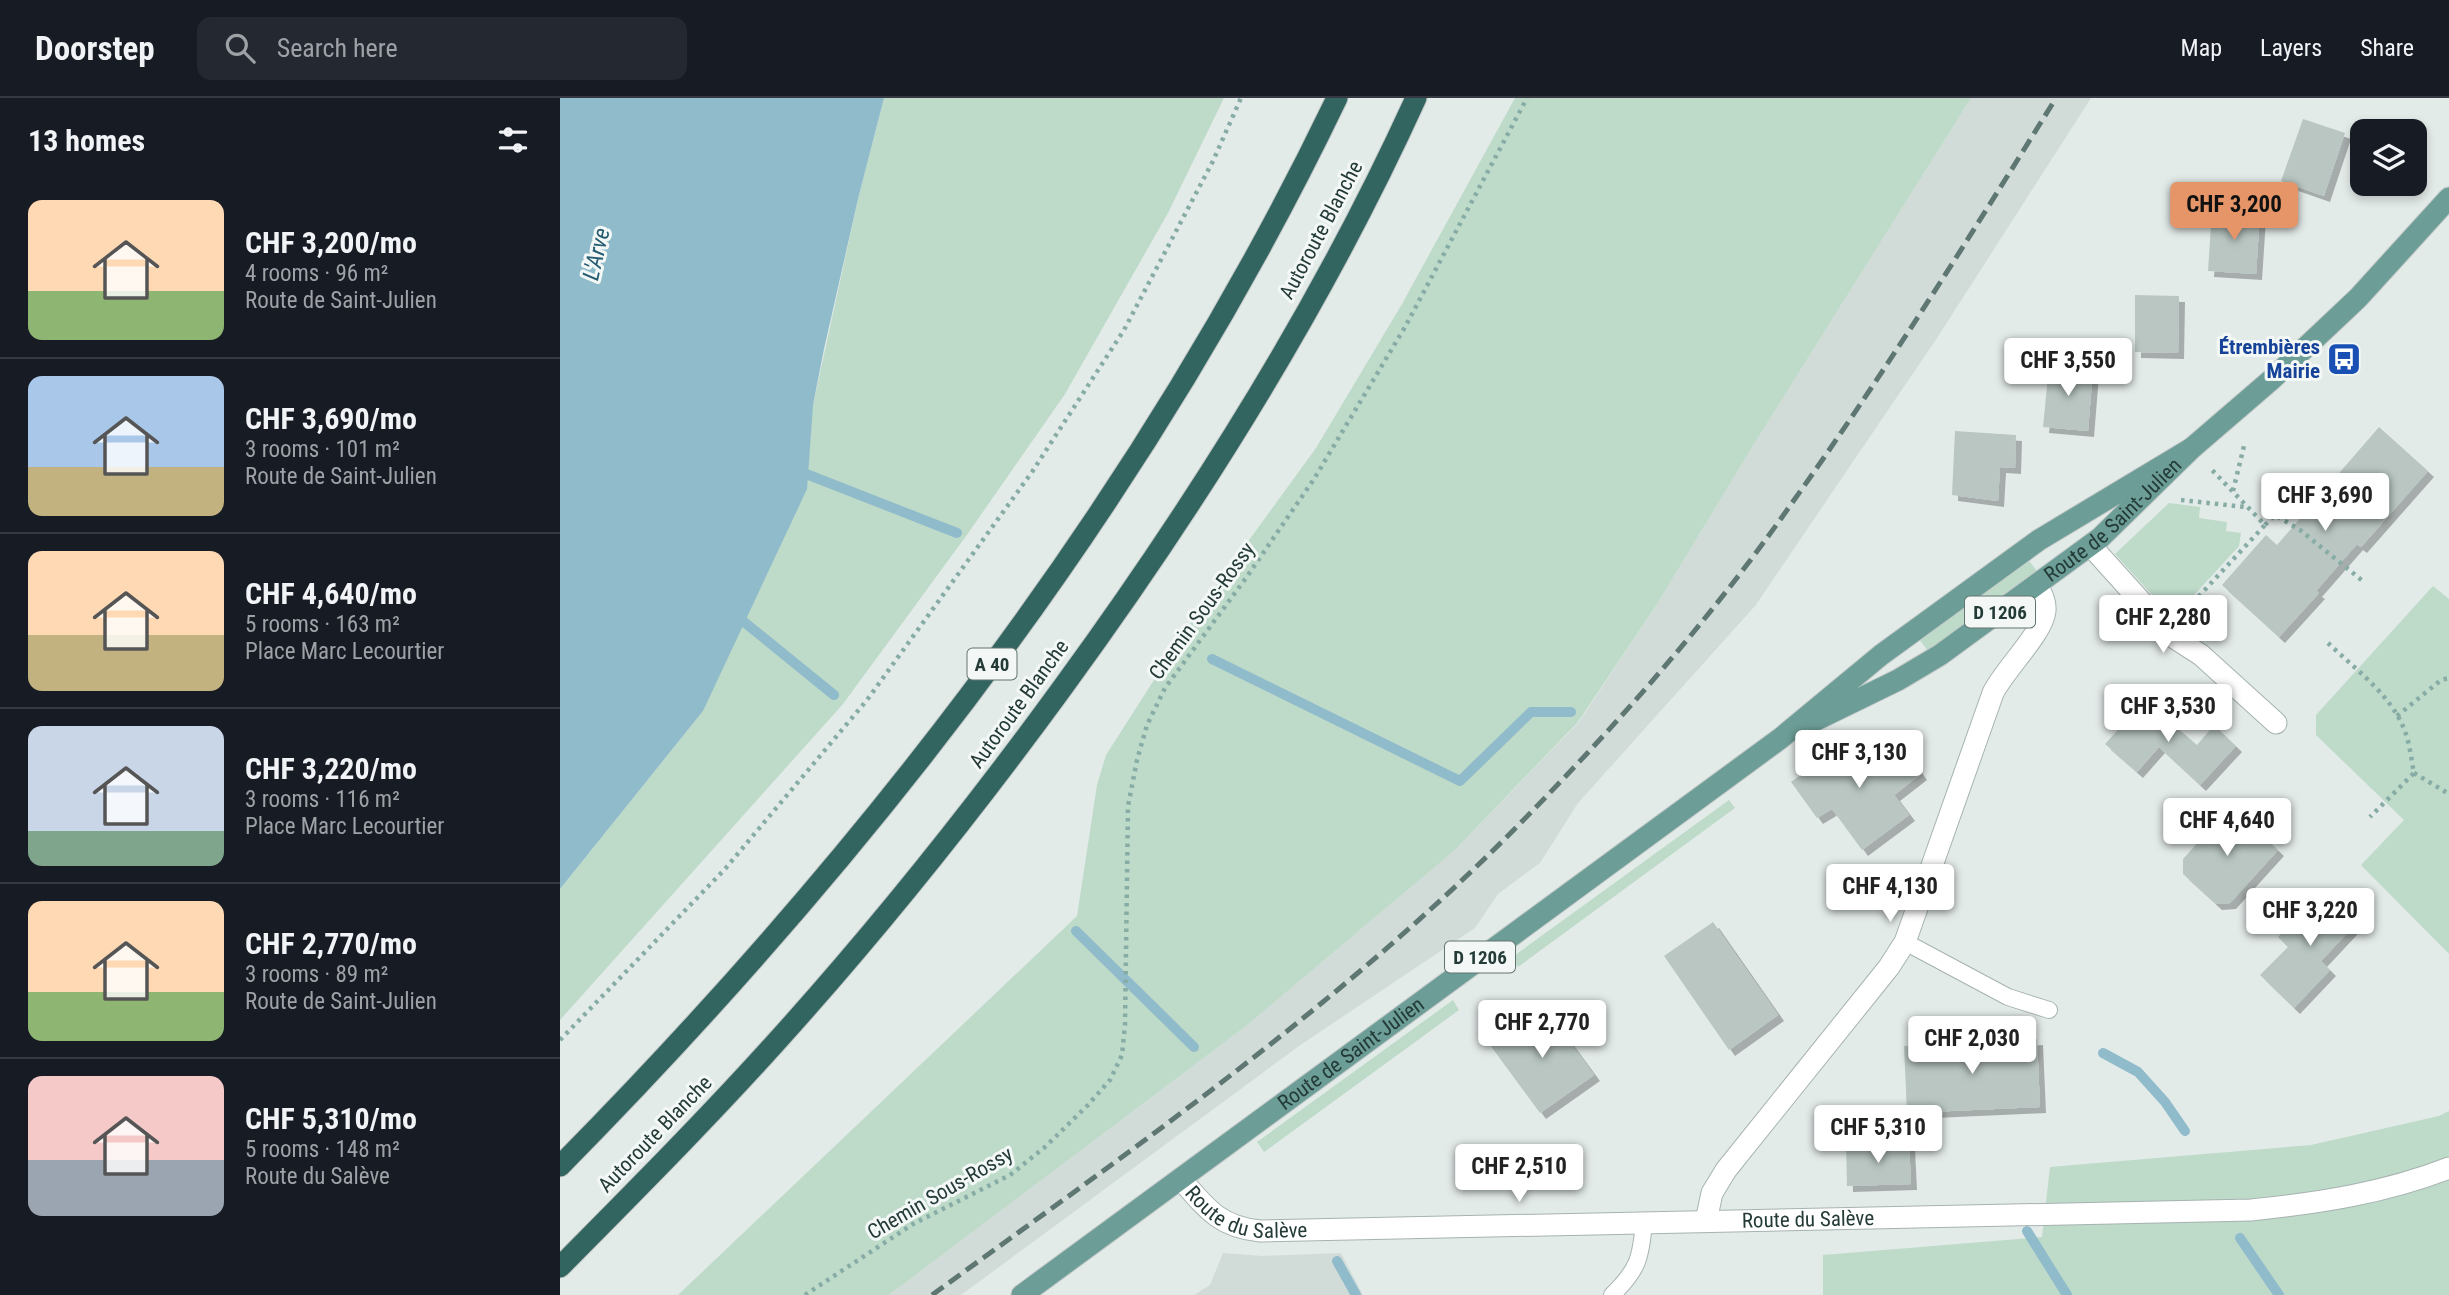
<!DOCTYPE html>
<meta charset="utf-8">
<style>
:root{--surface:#171b24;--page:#242831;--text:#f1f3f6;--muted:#9ea1a6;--line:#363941;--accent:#e59568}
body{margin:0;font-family:"Roboto Condensed",sans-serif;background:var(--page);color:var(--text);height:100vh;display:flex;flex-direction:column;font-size:26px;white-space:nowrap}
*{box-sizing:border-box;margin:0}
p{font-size:23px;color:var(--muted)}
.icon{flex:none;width:38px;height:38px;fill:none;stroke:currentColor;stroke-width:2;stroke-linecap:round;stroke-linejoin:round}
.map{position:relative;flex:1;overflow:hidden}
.sheet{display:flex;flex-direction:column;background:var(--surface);width:560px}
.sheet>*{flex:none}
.controls{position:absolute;left:1790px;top:21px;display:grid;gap:14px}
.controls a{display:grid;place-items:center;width:77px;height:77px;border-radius:14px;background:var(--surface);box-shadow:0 4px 10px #0003;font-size:35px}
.price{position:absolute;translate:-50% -60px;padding:0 16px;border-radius:7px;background:#fff;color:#222;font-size:23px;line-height:46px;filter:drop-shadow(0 2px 4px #0008)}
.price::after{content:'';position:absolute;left:50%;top:42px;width:21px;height:16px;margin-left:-10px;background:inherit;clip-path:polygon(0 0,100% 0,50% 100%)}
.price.on{background:var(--accent);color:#111}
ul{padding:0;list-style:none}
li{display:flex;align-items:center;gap:21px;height:175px;padding:0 28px}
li+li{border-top:2px solid var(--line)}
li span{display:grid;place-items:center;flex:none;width:196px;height:140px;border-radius:14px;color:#555}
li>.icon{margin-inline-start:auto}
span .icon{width:84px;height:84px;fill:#fffc;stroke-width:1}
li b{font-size:30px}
h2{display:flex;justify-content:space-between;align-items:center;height:84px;padding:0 28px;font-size:30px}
header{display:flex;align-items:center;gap:42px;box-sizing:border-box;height:98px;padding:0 35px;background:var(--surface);border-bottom:2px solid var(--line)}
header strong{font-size:33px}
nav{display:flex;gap:38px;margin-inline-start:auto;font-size:24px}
.search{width:490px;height:63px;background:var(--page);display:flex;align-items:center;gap:18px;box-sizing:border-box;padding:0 24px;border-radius:14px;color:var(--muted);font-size:26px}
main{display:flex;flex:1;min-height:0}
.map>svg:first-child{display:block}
.built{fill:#d1dbd8}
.green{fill:#bedac9}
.water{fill:#90bbcb}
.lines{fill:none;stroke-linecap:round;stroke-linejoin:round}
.stream{stroke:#90bbcb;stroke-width:10}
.building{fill:#b9c6c2;filter:url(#shadow)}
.service-casing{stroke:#a6b3b0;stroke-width:18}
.minor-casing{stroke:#a6b3b0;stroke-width:23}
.tertiary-casing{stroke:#a6b3b0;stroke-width:23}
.primary-casing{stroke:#c2c8c7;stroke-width:23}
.motorway-casing{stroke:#c2c8c7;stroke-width:23}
.path{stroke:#87aca5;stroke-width:4.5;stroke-dasharray:3.5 5;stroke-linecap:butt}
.service{stroke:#fff;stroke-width:16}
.minor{stroke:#fff;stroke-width:21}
.tertiary{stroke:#fff;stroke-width:21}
.primary{stroke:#6c9d96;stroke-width:21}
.motorway{stroke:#336560;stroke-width:21}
.rail{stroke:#5f7773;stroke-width:5;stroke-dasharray:14 7;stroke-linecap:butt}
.labels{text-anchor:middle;stroke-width:6;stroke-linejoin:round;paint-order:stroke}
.shield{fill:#f3f8f6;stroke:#627471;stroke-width:2}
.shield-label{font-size:19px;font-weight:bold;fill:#243b38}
.street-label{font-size:21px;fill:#243b38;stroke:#f3f8f6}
.transit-label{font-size:21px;font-weight:bold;fill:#164399;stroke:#f3f8f6;text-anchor:end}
.water-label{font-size:23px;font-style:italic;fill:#245b71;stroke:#f3f8f6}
</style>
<header>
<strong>Doorstep</strong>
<div class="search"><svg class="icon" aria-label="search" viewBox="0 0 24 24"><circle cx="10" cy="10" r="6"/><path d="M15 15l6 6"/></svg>Search here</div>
<nav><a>Map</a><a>Layers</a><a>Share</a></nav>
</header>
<main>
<section class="sheet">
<h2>13 homes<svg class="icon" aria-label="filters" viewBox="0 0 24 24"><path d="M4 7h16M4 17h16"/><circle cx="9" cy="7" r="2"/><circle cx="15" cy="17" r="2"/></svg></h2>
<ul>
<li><span style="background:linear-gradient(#ffd9b3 65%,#8fb573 0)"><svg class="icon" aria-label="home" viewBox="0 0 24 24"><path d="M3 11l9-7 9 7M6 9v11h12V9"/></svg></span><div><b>CHF 3,200/mo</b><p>4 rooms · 96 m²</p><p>Route de Saint-Julien</p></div></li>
<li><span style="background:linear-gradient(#a9c7e8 65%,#c2b280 0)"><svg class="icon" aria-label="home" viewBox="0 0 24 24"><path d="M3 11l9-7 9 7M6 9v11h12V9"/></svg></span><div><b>CHF 3,690/mo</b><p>3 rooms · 101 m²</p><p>Route de Saint-Julien</p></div></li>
<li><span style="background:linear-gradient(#ffd9b3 60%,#c2b280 0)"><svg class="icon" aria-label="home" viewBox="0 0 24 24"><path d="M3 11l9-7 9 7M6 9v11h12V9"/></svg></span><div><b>CHF 4,640/mo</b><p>5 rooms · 163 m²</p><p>Place Marc Lecourtier</p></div></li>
<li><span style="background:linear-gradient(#c9d6e8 75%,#7fa58c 0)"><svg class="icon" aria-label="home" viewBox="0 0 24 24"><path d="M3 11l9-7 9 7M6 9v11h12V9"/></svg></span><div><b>CHF 3,220/mo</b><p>3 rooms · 116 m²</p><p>Place Marc Lecourtier</p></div></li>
<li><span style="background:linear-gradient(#ffd9b3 65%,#8fb573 0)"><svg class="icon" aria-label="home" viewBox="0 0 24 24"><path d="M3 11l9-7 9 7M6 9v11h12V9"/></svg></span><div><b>CHF 2,770/mo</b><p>3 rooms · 89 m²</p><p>Route de Saint-Julien</p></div></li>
<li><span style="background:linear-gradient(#f6c9c9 60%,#9aa5b1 0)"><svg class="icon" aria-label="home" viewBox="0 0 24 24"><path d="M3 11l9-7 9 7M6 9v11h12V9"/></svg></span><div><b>CHF 5,310/mo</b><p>5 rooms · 148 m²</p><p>Route du Salève</p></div></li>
</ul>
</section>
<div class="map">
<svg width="1889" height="1197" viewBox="0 0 1889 1197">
<defs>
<filter id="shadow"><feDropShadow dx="6" dy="6" stdDeviation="0" flood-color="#0004"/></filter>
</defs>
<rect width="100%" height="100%" fill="#e3ebe9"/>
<g class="built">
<path d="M1411 0H1531L1377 240 1195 508 1018 705 980 765 938 796 915 830 739 948 401 1197H329L686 928 895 752 1019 624 1097 506 1194 346Z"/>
<path d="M663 1155 702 1158 781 1155 803 1197H634L650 1187Z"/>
</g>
<g class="green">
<path d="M324 0H664L608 115 505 296 409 434 283 606 0 922V791L143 613 253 307 298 101Z"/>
<path d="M955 0H1411L1194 346 1097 506 1018 624 895 752 686 928 329 1197H118L517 818 537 687 546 657 644 504 756 350 842 206Z"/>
<path d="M1609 405 1640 409 1639 420 1667 424 1666 433 1681 435 1679 448 1613 520 1555 456Z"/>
<path d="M1469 463 1478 474 1368 553 1360 542Z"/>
<path d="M1873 488 1889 501V856L1801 767 1844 722 1756 637V617Z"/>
<path d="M1169 702 1175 710 958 869 951 860Z"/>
<path d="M893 902 899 912 704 1054 697 1044Z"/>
<path d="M1889 1013V1197H1263V1157L1482 1139 1490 1069 1751 1047 1879 1018Z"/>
</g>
<path class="water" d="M0 0H324L298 101 264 251 253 307 247 391 143 613 0 791Z"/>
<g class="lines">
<g class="stream">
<path d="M236 372 397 435"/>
<path d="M173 515 274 597"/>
<path d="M652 561 900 683 971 614H1011"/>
<path d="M516 833 634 949"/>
<path d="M1543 955 1578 974 1605 1004 1625 1033"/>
<path d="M1467 1133 1507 1197"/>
<path d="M1680 1140 1719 1197"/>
<path d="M777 1163 796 1197"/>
</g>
</g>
<g class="building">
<path d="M1743 21 1785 35 1764 98 1721 83Z"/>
<path d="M1652 112 1700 115 1696 176 1648 173Z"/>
<path d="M1575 197 1619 198 1618 255 1575 254Z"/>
<path d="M1489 268 1533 271 1528 333 1483 329Z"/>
<path d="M1819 329 1868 373 1801 449 1797 446 1756 493 1759 495 1719 539 1662 487 1706 437 1717 447Z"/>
<path d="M1395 333 1456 337 1455 370 1440 369 1438 403 1392 397Z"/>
<path d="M1585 602 1637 647 1654 627 1676 648 1640 687 1599 649 1577 674 1545 646Z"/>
<path d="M1291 641 1308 665 1338 643 1361 676 1334 697 1349 717 1302 752 1272 711 1257 720 1231 684Z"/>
<path d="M1671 708 1718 752 1670 805 1656 806 1623 776V761Z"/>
<path d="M1782 795 1804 817 1761 863 1770 872 1734 910 1700 877 1728 849 1718 839 1754 802 1765 813Z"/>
<path d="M1153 824 1218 917 1169 952 1104 858Z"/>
<path d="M984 909 1034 977 980 1015 930 947Z"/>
<path d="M1477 941 1480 1009 1347 1015 1344 948Z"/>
<path d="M1349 1045 1351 1086 1287 1088 1286 1047Z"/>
</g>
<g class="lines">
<g class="service-casing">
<g id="service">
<path d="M1345 844 1448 899 1489 912"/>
<path d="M1052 1197C1078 1172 1081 1160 1084 1124"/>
</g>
</g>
<g class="minor-casing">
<g id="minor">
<path d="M1531 448 1613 539 1641 557 1716 625"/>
<path d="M1146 1123 1152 1095 1166 1072 1329 869 1345 844 1433 595C1444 572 1483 535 1485 513 1486 503 1481 495 1477 487"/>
</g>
</g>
<g class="tertiary-casing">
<g id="tertiary">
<path id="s1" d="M621 1081C646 1110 659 1129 700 1133L1691 1112C1759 1105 1825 1095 1889 1070"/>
</g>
</g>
<g class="primary-casing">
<g id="primary">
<path id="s2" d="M1254 623 1338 582 1380 557 1540 440 1632 350 1711 282 1798 200 1889 100"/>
<path id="s3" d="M462 1197 1221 640 1321 557 1479 442 1632 350"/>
</g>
</g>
<g class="motorway-casing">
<g id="motorway">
<path d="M0 1068C310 754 585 400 777 0"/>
<path d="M0 1169C74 1094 148 1020 218 942 319 830 414 711 503 589 638 404 761 209 856 0"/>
</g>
</g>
<g class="path">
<path d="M1673 393 1685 344"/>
<path d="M1621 402 1685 409"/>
<path d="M1705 427 1715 417 1740 432 1804 484"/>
<path d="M1627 511 1705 427 1652 372"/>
<path d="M1768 545C1794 570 1831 597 1844 631 1850 645 1851 661 1854 675L1810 719"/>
<path d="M1837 618 1881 582 1889 580"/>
<path d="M1854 675 1889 696"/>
<path d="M0 942 165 771 307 602 472 374 564 232 653 63 681 0"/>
<path d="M245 1197 353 1126 450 1077 485 1049 527 1008 550 982 562 957 565 927 568 708 577 662 587 627 605 590 686 480 754 381 845 229 967 0"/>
</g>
<use href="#service" class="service"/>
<use href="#minor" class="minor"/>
<use href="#tertiary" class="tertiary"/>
<use href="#primary" class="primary"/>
<use href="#motorway" class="motorway"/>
<path class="rail" d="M372 1197C584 1043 799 894 980 705 1071 611 1157 512 1232 405 1326 273 1411 137 1496 0"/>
</g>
<defs>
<g id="bus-square" transform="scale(1.75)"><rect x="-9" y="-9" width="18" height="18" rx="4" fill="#1a4fb4" stroke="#f3f8f6"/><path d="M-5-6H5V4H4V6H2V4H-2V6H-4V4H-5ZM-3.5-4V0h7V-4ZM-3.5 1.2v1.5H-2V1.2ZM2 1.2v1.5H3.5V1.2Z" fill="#fff"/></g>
</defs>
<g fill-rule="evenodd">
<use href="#bus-square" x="1784" y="261"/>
</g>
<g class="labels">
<g class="shield">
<rect x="1405" y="498.5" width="70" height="31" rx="5"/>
<rect x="407.5" y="550.5" width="49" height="31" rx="5"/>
<rect x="885" y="843.5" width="70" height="31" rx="5"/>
</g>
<g class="shield-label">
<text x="1440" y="521">D 1206</text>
<text x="432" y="573">A 40</text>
<text x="920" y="866">D 1206</text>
</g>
<g class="street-label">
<text transform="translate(761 132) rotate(-62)" y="7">Autoroute Blanche</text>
<text dy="7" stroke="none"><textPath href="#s2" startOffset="362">Route de Saint-Julien</textPath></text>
<text transform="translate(642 513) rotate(-54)" y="7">Chemin Sous-Rossy</text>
<text transform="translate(459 606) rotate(-54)" y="7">Autoroute Blanche</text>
<text dy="7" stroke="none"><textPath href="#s3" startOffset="408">Route de Saint-Julien</textPath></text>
<text transform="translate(95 1036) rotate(-46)" y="7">Autoroute Blanche</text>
<text transform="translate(380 1095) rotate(-30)" y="7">Chemin Sous-Rossy</text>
<text dy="7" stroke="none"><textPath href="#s1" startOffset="79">Route du Salève</textPath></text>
<text dy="7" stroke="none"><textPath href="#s1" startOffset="646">Route du Salève</textPath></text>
</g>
<g class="transit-label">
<text x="1760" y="256">Étrembières<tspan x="1760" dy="24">Mairie</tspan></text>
</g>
<g class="water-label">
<text transform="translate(36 156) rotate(-77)" y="8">L'Arve</text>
</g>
</g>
</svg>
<div class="controls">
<a><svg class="icon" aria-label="layers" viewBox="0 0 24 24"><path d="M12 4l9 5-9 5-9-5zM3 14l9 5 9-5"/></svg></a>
</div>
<b class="price on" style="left:1674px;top:144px">CHF 3,200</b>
<b class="price" style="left:1508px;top:300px">CHF 3,550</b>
<b class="price" style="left:1765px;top:435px">CHF 3,690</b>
<b class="price" style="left:1603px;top:557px">CHF 2,280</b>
<b class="price" style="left:1608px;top:646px">CHF 3,530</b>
<b class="price" style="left:1299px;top:692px">CHF 3,130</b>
<b class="price" style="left:1667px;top:760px">CHF 4,640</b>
<b class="price" style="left:1330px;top:826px">CHF 4,130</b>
<b class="price" style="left:1750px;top:850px">CHF 3,220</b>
<b class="price" style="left:982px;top:962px">CHF 2,770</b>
<b class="price" style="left:1412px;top:978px">CHF 2,030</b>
<b class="price" style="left:1318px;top:1067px">CHF 5,310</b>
<b class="price" style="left:959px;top:1106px">CHF 2,510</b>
</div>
</main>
